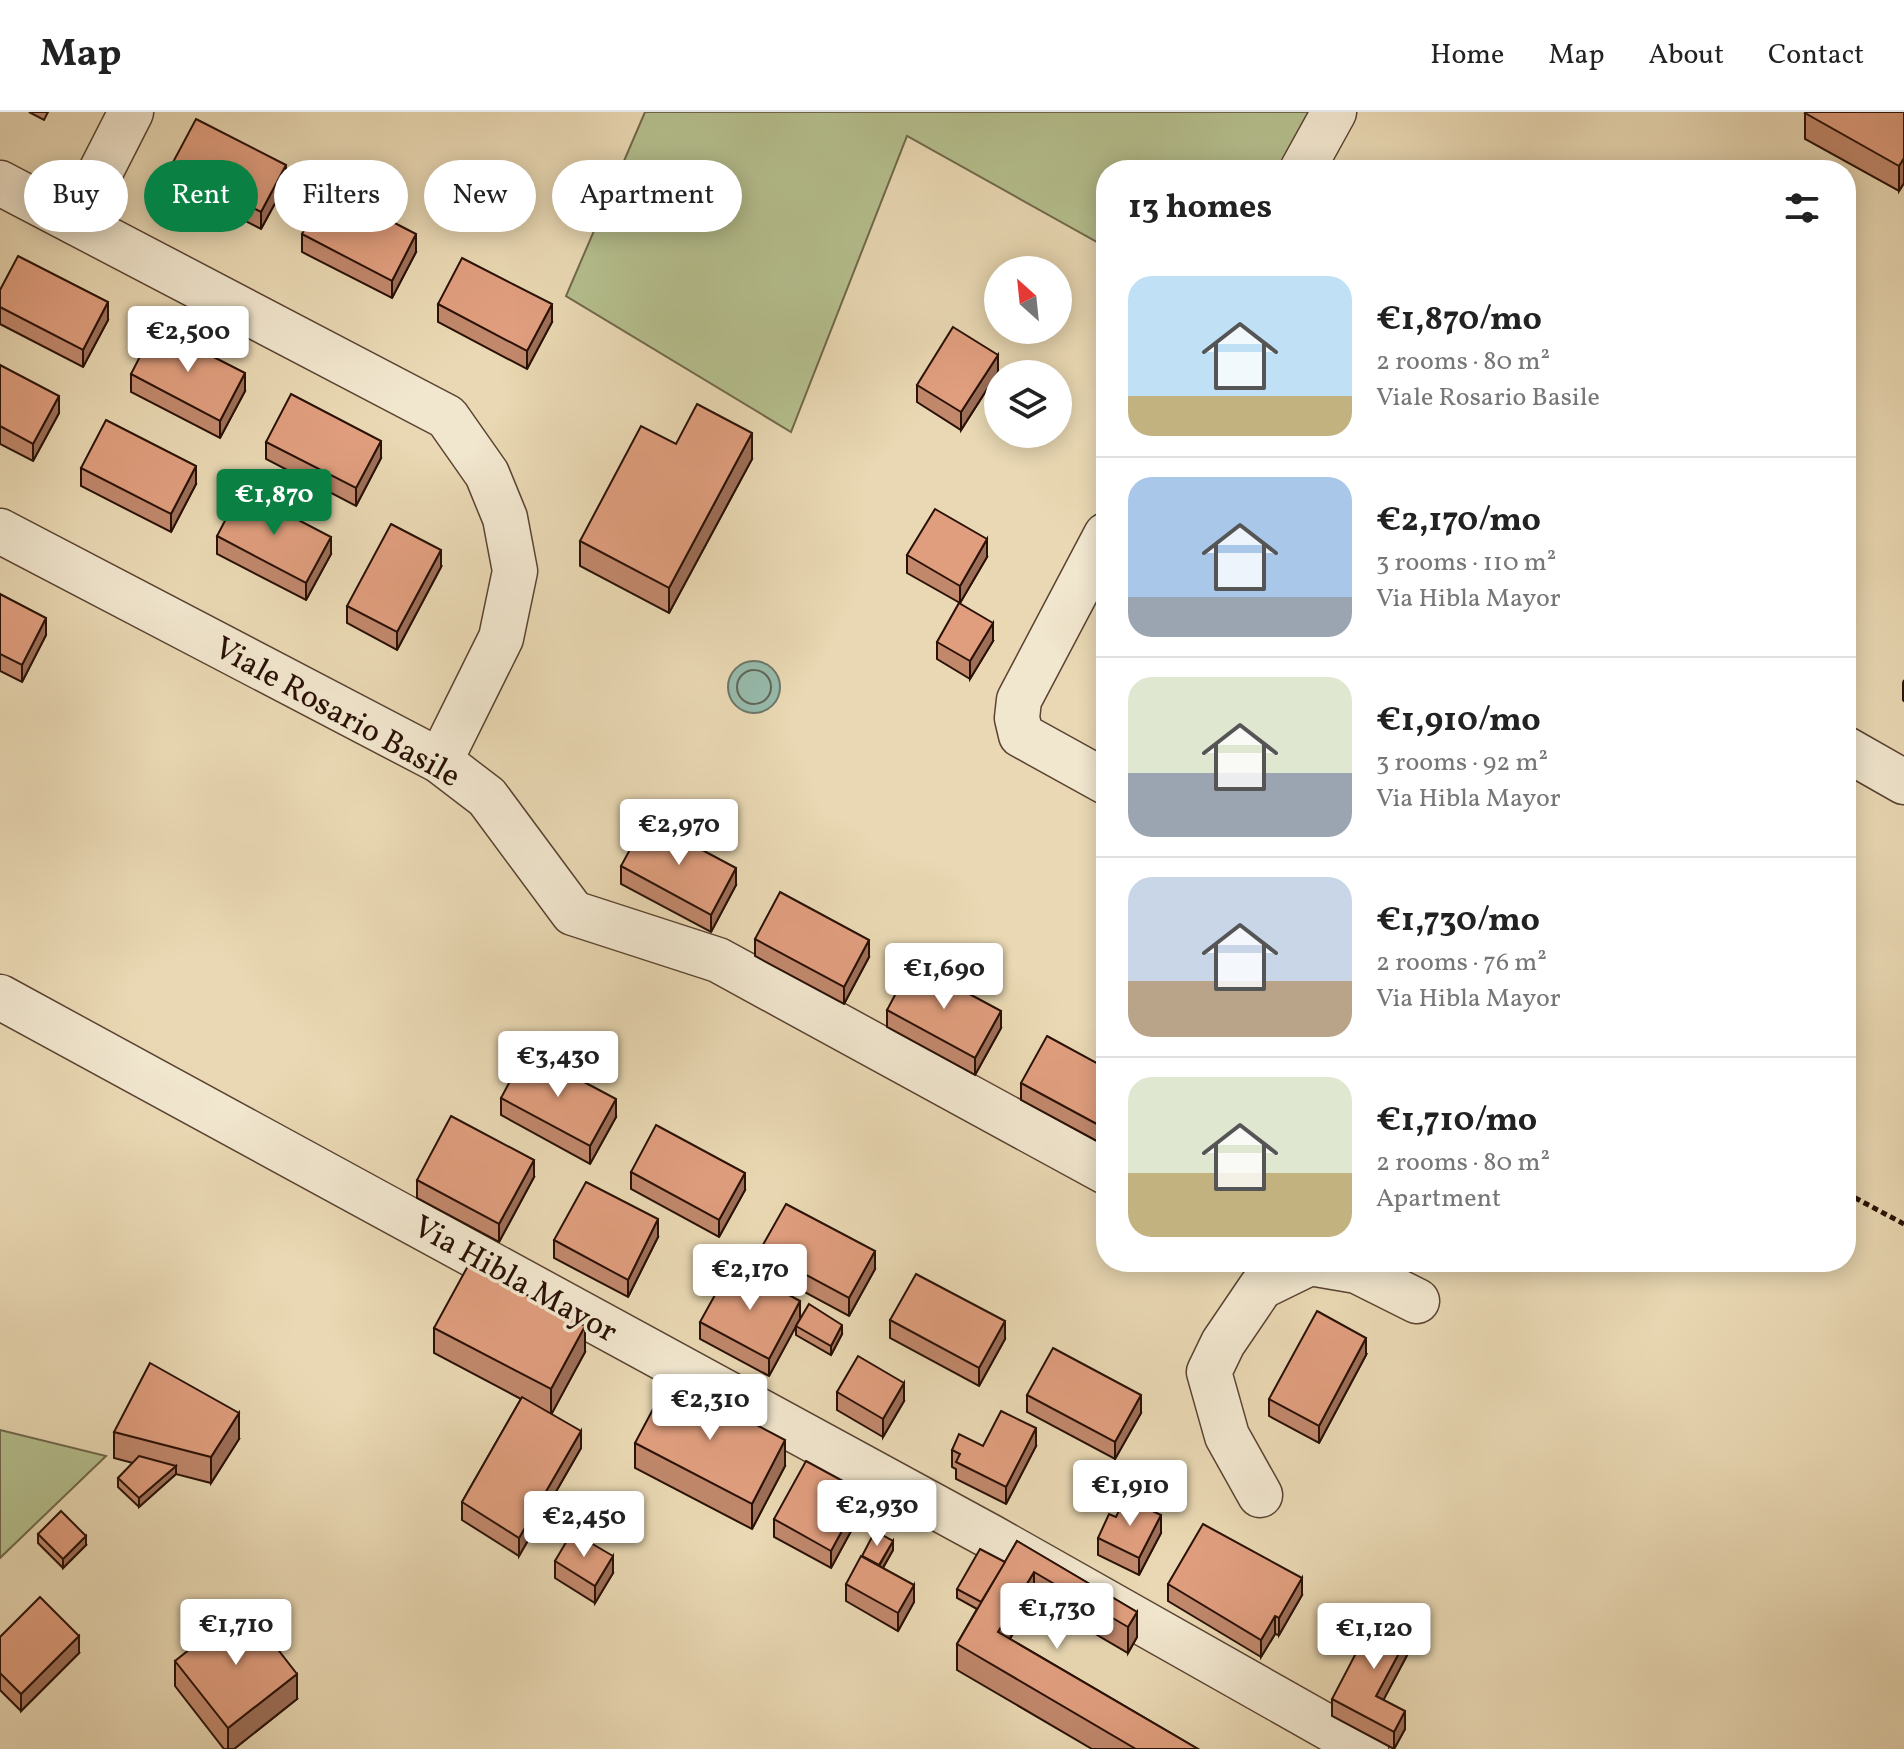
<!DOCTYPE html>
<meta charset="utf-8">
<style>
:root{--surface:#fff;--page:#f2f2f2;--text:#222;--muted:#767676;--line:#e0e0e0;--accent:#0b8043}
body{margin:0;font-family:Vollkorn,serif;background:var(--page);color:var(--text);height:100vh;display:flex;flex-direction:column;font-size:30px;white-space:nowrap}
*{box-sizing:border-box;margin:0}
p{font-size:26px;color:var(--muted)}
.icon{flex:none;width:44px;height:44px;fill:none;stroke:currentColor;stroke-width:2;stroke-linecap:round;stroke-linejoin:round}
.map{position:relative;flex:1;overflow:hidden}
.sheet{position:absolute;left:1096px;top:48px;width:760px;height:1112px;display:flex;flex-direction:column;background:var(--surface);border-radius:32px;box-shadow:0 4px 20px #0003}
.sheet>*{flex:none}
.hud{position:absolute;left:24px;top:48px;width:760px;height:72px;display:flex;gap:16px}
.needle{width:52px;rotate:333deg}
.buttons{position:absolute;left:984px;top:144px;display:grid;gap:16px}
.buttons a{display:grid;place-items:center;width:88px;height:88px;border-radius:50%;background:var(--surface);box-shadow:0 4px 20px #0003;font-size:40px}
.price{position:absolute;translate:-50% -68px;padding:0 18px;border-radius:8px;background:#fff;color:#222;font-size:26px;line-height:52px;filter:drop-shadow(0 2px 4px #0008)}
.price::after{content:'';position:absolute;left:50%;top:48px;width:24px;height:18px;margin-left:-12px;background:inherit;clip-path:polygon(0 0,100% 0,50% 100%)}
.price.selected{background:var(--accent);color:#fff}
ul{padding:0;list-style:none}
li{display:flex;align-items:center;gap:24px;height:200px;padding:0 32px}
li+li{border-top:2px solid var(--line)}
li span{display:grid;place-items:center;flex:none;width:224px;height:160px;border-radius:24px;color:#555}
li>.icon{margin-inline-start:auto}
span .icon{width:96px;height:96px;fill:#fffc;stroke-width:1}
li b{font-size:34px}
h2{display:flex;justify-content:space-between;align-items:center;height:96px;padding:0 32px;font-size:34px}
.chip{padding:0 28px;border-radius:36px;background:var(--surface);box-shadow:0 4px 20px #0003;font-size:28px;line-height:72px}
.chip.selected{background:var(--accent);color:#fff}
header{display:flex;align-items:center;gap:48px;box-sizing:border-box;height:112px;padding:0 40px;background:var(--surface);border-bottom:2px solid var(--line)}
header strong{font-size:38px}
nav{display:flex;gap:44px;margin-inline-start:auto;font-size:28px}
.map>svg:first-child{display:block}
.green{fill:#b5bf8e;stroke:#70684a;stroke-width:2}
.water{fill:#97baab;stroke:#6b7669;stroke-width:2}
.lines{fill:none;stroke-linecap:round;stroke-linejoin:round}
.shore{stroke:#606658;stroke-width:2}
.minor-casing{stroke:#5a4331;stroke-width:47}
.path{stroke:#2a1106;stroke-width:5;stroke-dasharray:6 4;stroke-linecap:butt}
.minor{stroke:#f1e6ce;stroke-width:44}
.wall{fill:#c1886c;stroke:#2a1106;stroke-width:2}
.shaded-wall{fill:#9d6f58;stroke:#2a1106;stroke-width:2}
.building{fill:#e09e7e;stroke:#2a1106;stroke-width:2}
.labels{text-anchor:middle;stroke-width:7;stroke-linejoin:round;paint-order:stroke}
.street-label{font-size:32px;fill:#2a1106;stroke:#f1e6ce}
</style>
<header>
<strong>Map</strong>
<nav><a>Home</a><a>Map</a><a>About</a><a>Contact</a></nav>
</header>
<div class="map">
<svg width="1904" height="1637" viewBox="0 0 1904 1637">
<rect width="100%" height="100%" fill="#e9d8b3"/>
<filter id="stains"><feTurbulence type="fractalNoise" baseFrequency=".0025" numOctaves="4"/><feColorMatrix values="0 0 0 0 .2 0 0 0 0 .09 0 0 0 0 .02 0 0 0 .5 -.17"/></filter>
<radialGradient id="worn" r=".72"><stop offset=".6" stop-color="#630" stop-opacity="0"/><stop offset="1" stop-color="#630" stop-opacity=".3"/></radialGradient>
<g class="green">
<path d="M645 0H1316L1284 58H1106V135L907 24 791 320 566 184Z"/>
<path d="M0 1318 106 1344 0 1446Z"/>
</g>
<circle class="water" cx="754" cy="575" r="26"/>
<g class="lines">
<circle class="shore" cx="754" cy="575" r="17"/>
<g class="minor-casing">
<g id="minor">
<path d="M1302 58 1334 0"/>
<path d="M0 71 447 305 487 362 505 406 515 459 501 526 440 649"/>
<path d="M75 110 131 0"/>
<path d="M0 419 440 649 487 685 573 801 718 848 1106 1060"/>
<path d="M1106 423 1019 588 1017 606 1021 623 1106 670"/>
<path d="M1846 637 1904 670"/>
<path d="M0 885 991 1425 1366 1637"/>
<path d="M1260 1383 1227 1324 1209 1260 1223 1231 1261 1175 1310 1151 1357 1159 1417 1189"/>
</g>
</g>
<path class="path" d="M1846 1081 1904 1112"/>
<use href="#minor" class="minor"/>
</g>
<g class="wall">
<path d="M29 0H48L44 8Z"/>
<path d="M1904 0V71L1899 79 1805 27V1Z"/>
<path d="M171 54 286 71 261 117 171 71Z"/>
<path d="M302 122 416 140 392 186 302 140Z"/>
<path d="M0 178 108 208 83 255 0 212Z"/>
<path d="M438 192 552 210 527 257 438 210Z"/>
<path d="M0 253 59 301 33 349 0 332Z"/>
<path d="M998 260 961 318 917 290V273Z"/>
<path d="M131 262 245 279 220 326 131 280Z"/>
<path d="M266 330 381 346 356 394 266 347Z"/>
<path d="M676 332 752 347 669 501 580 454V429Z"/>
<path d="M81 356 196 372 171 420 81 374Z"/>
<path d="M217 424 331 442 306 488 217 442Z"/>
<path d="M907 443 987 445 960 491 907 461Z"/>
<path d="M441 455 397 538 347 511V494Z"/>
<path d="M0 482 46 523 22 570 0 559Z"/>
<path d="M993 529 970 567 937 547V530Z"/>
<path d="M1106 557V584L1102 581V564Z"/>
<path d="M1904 568V589L1903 588V571Z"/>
<path d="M621 754 736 773 711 820 621 772Z"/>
<path d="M755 827 869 845 844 892 755 844Z"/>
<path d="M887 898 1001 916 975 963 887 915Z"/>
<path d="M1106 956V1034L1021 988V971Z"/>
<path d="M501 986 616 1005 590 1052 501 1003Z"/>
<path d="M631 1060 745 1078 719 1125 631 1077Z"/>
<path d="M534 1065 499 1130 417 1086V1068Z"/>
<path d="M658 1125 628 1185 554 1146V1128Z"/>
<path d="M760 1138 875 1157 849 1204 760 1156Z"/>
<path d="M800 1207 842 1222 831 1243 796 1223V1214L769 1264 700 1227V1210Z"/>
<path d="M890 1208 1005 1227 979 1274 890 1226Z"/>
<path d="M434 1216 585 1240 551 1302 581 1336 519 1444 462 1408V1390L521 1287 434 1241Z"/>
<path d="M1366 1243 1319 1331 1269 1304V1287Z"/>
<path d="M837 1280 904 1289 883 1325 837 1298Z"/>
<path d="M1027 1283 1141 1301 1115 1347 1027 1300Z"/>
<path d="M114 1320 239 1327 211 1371 176 1362 139 1395 118 1375V1366L133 1351 114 1346Z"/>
<path d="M635 1331 785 1354 752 1417 635 1356Z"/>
<path d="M983 1334H1036L1006 1392 956 1367V1357L952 1355V1338Z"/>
<path d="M863 1397 831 1456 774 1425V1407Z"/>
<path d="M1116 1405 1161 1421 1139 1463 1098 1443V1426Z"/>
<path d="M38 1422 86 1433 63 1456 38 1431Z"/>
<path d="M1017 1429 1137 1500V1525L1128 1541 1034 1486 1010 1527 1198 1637H1092L957 1558V1532L977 1497 957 1486V1477L1005 1450Z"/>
<path d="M893 1438 883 1456 914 1490 898 1519 846 1489V1472Z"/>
<path d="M555 1449 613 1461 595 1491 555 1466Z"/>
<path d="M1168 1472 1302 1483 1279 1523 1275 1522 1261 1545 1168 1489Z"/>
<path d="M0 1525 79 1541 21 1599 0 1578Z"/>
<path d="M1413 1532 1383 1588 1405 1617 1394 1637 1332 1604V1587Z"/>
<path d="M175 1549 297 1587 234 1637H224L175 1574Z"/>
</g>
<g class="shaded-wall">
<path d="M1904 46V71L1899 79V54Z"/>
<path d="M286 53V71L261 117V100Z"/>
<path d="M416 122V140L392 186V169Z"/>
<path d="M108 190V208L83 255V238Z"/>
<path d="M552 192V210L527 257V239Z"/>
<path d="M998 243V260L961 318V300Z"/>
<path d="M245 261V279L220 326V309Z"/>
<path d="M59 284V301L33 349V332Z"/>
<path d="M752 321V347L669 501V476Z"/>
<path d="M381 329V346L356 394V376Z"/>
<path d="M196 354V372L171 420V402Z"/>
<path d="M331 425V442L306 488V471Z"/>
<path d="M987 427V445L960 491V474Z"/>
<path d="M441 438V455L397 538V520Z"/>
<path d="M46 506V523L22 570V553Z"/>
<path d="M993 511V529L970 567V549Z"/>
<path d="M736 756V773L711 820V803Z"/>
<path d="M869 828V845L844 892V875Z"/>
<path d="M1001 899V916L975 963V946Z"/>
<path d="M616 987V1005L590 1052V1034Z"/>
<path d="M534 1048V1065L499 1130V1112Z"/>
<path d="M745 1061V1078L719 1125V1108Z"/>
<path d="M658 1107V1125L628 1185V1168Z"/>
<path d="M875 1139V1157L849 1204V1186Z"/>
<path d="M800 1189V1207L769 1264V1247Z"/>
<path d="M1005 1209V1227L979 1274V1256Z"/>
<path d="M842 1213V1222L831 1243V1234Z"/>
<path d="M585 1214V1240L551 1303V1277Z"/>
<path d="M1366 1226V1243L1319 1331V1314Z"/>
<path d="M904 1271V1289L883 1325V1307Z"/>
<path d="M1141 1283V1301L1115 1347V1330Z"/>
<path d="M239 1301V1327L211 1371V1345Z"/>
<path d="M1036 1316V1334L1006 1392V1375Z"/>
<path d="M581 1319V1336L519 1444V1426Z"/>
<path d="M785 1328V1354L752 1417V1392Z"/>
<path d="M176 1354V1362L139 1395V1386Z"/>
<path d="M863 1380V1397L831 1456V1439Z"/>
<path d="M1161 1403V1421L1139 1463V1446Z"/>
<path d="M86 1424V1433L63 1456V1447Z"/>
<path d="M893 1429V1438L878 1464V1456Z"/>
<path d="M613 1444V1461L595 1491V1474Z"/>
<path d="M1034 1460V1486L998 1546V1520Z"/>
<path d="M1302 1466V1483L1279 1523V1506Z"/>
<path d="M914 1473V1490L898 1519V1501Z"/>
<path d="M1137 1500V1525L1128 1541V1515Z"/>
<path d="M1275 1504V1522L1261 1545V1528Z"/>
<path d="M1413 1515V1532L1376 1602V1584Z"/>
<path d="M79 1524V1541L21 1599V1582Z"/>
<path d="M297 1562V1587L234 1637H228V1616Z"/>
<path d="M1405 1599V1617L1394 1637V1620Z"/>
</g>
<g class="building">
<path d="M1806 0H1904V46L1899 54 1805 1Z"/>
<path d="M196 7 286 53 261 100 171 54Z"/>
<path d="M327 76 416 122 392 169 302 122Z"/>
<path d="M18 144 108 190 83 238 0 195V178Z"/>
<path d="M462 146 552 192 527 239 438 192Z"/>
<path d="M155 215 245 261 220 309 131 262Z"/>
<path d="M953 215 998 243 961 300 917 273Z"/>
<path d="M0 253 59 284 33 332 0 314Z"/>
<path d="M291 282 381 329 356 376 266 330Z"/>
<path d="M697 292 752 321 669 476 580 429 641 314 676 332Z"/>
<path d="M106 308 196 354 171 402 81 356Z"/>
<path d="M241 378 331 425 306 471 217 424Z"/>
<path d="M935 397 987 427 960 474 907 443Z"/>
<path d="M391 412 441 438 397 520 347 494Z"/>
<path d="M0 482 46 506 22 553 0 542Z"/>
<path d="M959 491 993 511 970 549 937 530Z"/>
<path d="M646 708 736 756 711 803 621 754Z"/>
<path d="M780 780 869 828 844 875 755 827Z"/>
<path d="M912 851 1001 899 975 946 887 898Z"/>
<path d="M1047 924 1106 956V1017L1021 971Z"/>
<path d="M526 939 616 987 590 1034 501 986Z"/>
<path d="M451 1004 534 1048 499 1112 417 1068Z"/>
<path d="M656 1013 745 1061 719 1108 631 1060Z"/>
<path d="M586 1070 658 1107 628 1168 554 1128Z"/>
<path d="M786 1092 875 1139 849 1186 760 1138Z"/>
<path d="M469 1152 585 1214 551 1277 434 1216Z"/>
<path d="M732 1152 800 1189 769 1247 700 1210Z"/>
<path d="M916 1162 1005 1209 979 1256 890 1208Z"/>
<path d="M809 1192 842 1213 831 1234 796 1214Z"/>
<path d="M1317 1199 1366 1226 1319 1314 1269 1287Z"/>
<path d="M1053 1236 1141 1283 1115 1330 1027 1283Z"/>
<path d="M858 1244 904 1271 883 1307 837 1280Z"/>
<path d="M150 1251 239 1301 211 1345 114 1320Z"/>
<path d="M669 1267 785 1328 752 1392 635 1331Z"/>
<path d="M522 1285 581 1319 519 1426 462 1390Z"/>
<path d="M1001 1299 1036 1316 1006 1375 956 1350 960 1342 952 1338 959 1322 983 1334Z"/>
<path d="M139 1344 176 1354 139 1386 118 1366Z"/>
<path d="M806 1349 863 1380 831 1439 774 1407Z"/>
<path d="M1125 1386 1161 1403 1139 1446 1098 1426 1109 1402 1116 1405Z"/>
<path d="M61 1399 86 1424 63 1447 38 1422Z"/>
<path d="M1203 1412 1302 1466 1279 1506 1275 1504 1261 1528 1168 1472Z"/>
<path d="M875 1419 893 1429 879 1453 862 1444Z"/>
<path d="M572 1420 613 1444 595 1474 555 1449Z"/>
<path d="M1017 1429 1137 1500 1128 1515 1034 1460 998 1520 1198 1637H1136L957 1532Z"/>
<path d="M980 1437 1005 1450 981 1490 957 1477Z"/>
<path d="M861 1444 914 1473 898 1501 846 1472Z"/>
<path d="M40 1485 79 1524 21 1582 0 1561V1525Z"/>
<path d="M244 1494 297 1562 228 1616 175 1549Z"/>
<path d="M1379 1497 1413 1515 1376 1584 1405 1599 1394 1620 1332 1587Z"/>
</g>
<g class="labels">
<g class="street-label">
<text transform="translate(338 599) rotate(29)" y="11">Viale Rosario Basile</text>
<text transform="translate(516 1166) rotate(29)" y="11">Via Hibla Mayor</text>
</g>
</g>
<rect width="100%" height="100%" filter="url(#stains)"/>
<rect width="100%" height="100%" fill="url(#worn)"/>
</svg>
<div class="buttons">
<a><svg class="needle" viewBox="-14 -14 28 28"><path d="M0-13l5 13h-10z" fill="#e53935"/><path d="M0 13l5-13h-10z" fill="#767676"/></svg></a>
<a><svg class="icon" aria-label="layers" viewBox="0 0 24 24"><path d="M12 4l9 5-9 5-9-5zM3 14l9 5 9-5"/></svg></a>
</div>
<b class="price" style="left:188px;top:262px">€2,500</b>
<b class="price selected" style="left:274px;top:425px">€1,870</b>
<b class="price" style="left:679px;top:755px">€2,970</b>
<b class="price" style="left:944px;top:899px">€1,690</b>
<b class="price" style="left:558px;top:987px">€3,430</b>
<b class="price" style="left:750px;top:1200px">€2,170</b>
<b class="price" style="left:710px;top:1330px">€2,310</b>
<b class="price" style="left:1130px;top:1416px">€1,910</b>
<b class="price" style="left:877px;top:1436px">€2,930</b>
<b class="price" style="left:584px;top:1447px">€2,450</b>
<b class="price" style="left:1057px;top:1539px">€1,730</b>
<b class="price" style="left:236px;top:1555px">€1,710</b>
<b class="price" style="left:1374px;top:1559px">€1,120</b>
<div class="hud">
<a class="chip">Buy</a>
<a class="chip selected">Rent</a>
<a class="chip">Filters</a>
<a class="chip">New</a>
<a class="chip">Apartment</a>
</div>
<section class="sheet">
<h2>13 homes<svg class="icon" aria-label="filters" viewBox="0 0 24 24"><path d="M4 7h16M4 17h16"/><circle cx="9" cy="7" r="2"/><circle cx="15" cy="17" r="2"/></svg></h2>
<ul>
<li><span style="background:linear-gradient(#bfe0f5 75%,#c2b280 0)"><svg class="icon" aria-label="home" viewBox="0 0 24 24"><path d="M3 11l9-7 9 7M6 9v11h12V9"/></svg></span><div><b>€1,870/mo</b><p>2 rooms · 80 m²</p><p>Viale Rosario Basile</p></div></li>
<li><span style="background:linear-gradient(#a9c7e8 75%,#9aa5b1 0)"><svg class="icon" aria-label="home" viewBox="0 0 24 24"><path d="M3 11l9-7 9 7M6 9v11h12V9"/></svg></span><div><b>€2,170/mo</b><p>3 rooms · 110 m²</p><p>Via Hibla Mayor</p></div></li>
<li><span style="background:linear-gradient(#dfe7d0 60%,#9aa5b1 0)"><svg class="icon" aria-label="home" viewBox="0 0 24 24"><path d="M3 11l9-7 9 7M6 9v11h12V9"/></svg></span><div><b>€1,910/mo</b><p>3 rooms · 92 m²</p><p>Via Hibla Mayor</p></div></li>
<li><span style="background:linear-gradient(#c9d6e8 65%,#b9a48a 0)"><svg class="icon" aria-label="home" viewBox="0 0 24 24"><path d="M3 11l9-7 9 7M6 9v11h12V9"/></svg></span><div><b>€1,730/mo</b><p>2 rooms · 76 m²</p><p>Via Hibla Mayor</p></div></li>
<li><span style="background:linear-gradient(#dfe7d0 60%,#c2b280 0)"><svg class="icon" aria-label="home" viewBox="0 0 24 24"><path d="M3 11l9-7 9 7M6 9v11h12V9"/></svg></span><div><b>€1,710/mo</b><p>2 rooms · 80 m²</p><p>Apartment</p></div></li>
</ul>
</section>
</div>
